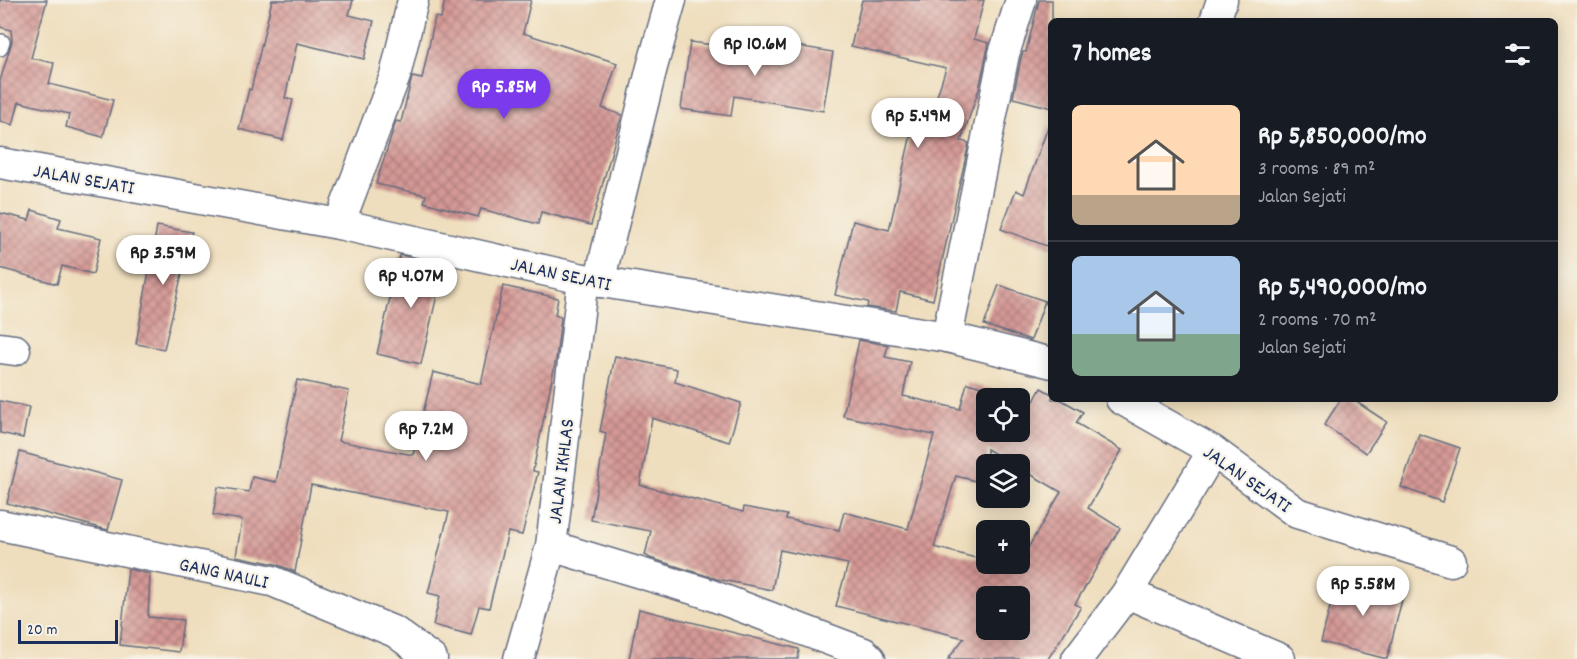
<!DOCTYPE html>
<meta charset="utf-8">
<style>
:root{--surface:#171b24;--page:#242831;--text:#f1f3f6;--muted:#9ea1a6;--line:#363941;--accent:#7c3aed}
body{margin:0;font-family:Dekko,sans-serif;background:var(--page);color:var(--text);height:100vh;display:flex;flex-direction:column;font-size:22px;white-space:nowrap}
*{box-sizing:border-box;margin:0}
p{font-size:20px;color:var(--muted)}
.icon{flex:none;width:33px;height:33px;fill:none;stroke:currentColor;stroke-width:2;stroke-linecap:round;stroke-linejoin:round}
.map{position:relative;flex:1;overflow:hidden}
.panel{position:absolute;left:1048px;top:18px;width:510px;height:384px;display:flex;flex-direction:column;background:var(--surface);border-radius:9px;box-shadow:0 3px 15px #0003}
.panel>*{flex:none}
.buttons{position:absolute;left:976px;top:388px;display:grid;gap:12px}
.buttons a{display:grid;place-items:center;width:54px;height:54px;border-radius:9px;background:var(--surface);box-shadow:0 3px 15px #0003;font-size:30px}
.scale{position:absolute;left:18px;bottom:15px;width:100px;box-sizing:border-box;padding-left:6px;border:3px solid #1b2f5e;border-top:0;font-size:16px;line-height:21px;white-space:nowrap;color:#1b2f5e;-webkit-text-stroke:4px #f7f3e8;paint-order:stroke}
.price{position:absolute;translate:-50% -51px;padding:0 14px;border-radius:21px;background:#fff;color:#222;font-size:20px;line-height:39px;filter:drop-shadow(0 2px 3px #0008)}
.price::after{content:'';position:absolute;left:50%;top:36px;width:18px;height:14px;margin-left:-9px;background:inherit;clip-path:polygon(0 0,100% 0,50% 100%)}
.price.current{background:var(--accent);color:#fff}
ul{padding:0;list-style:none}
li{display:flex;align-items:center;gap:18px;height:150px;padding:0 24px}
li+li{border-top:2px solid var(--line)}
li span{display:grid;place-items:center;flex:none;width:168px;height:120px;border-radius:9px;color:#555}
li>.icon{margin-inline-start:auto}
span .icon{width:72px;height:72px;fill:#fffc;stroke-width:1}
li b{font-size:26px}
h2{display:flex;justify-content:space-between;align-items:center;height:72px;padding:0 24px;font-size:26px}
.map>svg:first-child{display:block}
.building{fill:url(#building-cross-hatch);fill-rule:evenodd}
.lines{fill:none;stroke-linecap:round;stroke-linejoin:round}
.lane-casing{stroke:#656c7f;stroke-width:18}
.street-casing{stroke:#656c7f;stroke-width:33}
.lane{stroke:#fff;stroke-width:15}
.street{stroke:#fff;stroke-width:30}
.labels{text-anchor:middle;stroke-width:4.5;stroke-linejoin:round;paint-order:stroke}
.street-label{font-size:20px;fill:#1b2f5e;stroke:#f7f3e8}
</style>
<div class="map">
<svg width="1577" height="659" viewBox="0 0 1577 659">
<defs>
<pattern id="building-cross-hatch" width="8" height="8" patternUnits="userSpaceOnUse" patternTransform="scale(1.5)"><rect width="8" height="8" fill="#d59995"/><path d="M0 0l8 8M0 8l8-8" fill="none" stroke="#ac7d7d"/></pattern>
</defs>
<rect width="100%" height="100%" fill="#f7f3e8"/>
<filter id="ink" filterUnits="userSpaceOnUse"><feTurbulence type="fractalNoise" baseFrequency=".0167" numOctaves="2"/><feDisplacementMap in="SourceGraphic" scale="12" xChannelSelector="R" yChannelSelector="G"/><feConvolveMatrix kernelMatrix="1 2 1 2 8 2 1 2 1" color-interpolation-filters="sRGB"/></filter>
<filter id="wash" filterUnits="userSpaceOnUse"><feTurbulence type="fractalNoise" baseFrequency=".008" numOctaves="4" result="noise"/><feDisplacementMap in="SourceGraphic" scale="24" xChannelSelector="R" yChannelSelector="G"/><feGaussianBlur stdDeviation="1.35" result="paint"/><feColorMatrix in="noise" values="0 0 0 0 0 0 0 0 0 0 0 0 0 0 0 0 0 1.4 0 .05"/><feComposite in="paint" operator="in"/></filter>
<g filter="url(#wash)">
<rect width="100%" height="100%" fill="#efdebd"/>
<g id="blocks">
<g class="building">
<path d="M0 0H47L31 58 54 63 49 84 113 100 103 137 66 127 69 114 19 102 13 125 0 121V81L12 41 11 30 0 27Z"/>
<path d="M272 0H353L349 15 374 21 364 59 297 43 285 98 293 100 283 140 239 129 249 89 251 90Z"/>
<path d="M445 0H531L523 33 617 63 602 108 622 115 591 225 541 212 538 224 481 209 478 217 424 202 426 195 376 184 396 121 401 122 412 77 422 79 435 17 441 18Z"/>
<path d="M862 0H984L974 39 989 43 979 89 961 141 969 143 933 300 900 292 896 311 867 307 868 302 835 295 853 221 889 230 912 130 925 133 946 68 851 46Z"/>
<path d="M1039 0H1052V108L1013 98 1021 58 1023 52H1026Z"/>
<path d="M690 42 785 54 786 44 833 52 823 111 734 96 731 116 681 109Z"/>
<path d="M1048 127 1052 128V248L1001 229 1016 190 1024 194Z"/>
<path d="M32 210 61 219 58 228 101 238 93 274 62 266 57 284 0 268V213L29 220Z"/>
<path d="M157 226 192 232 164 349 136 344Z"/>
<path d="M400 255 444 265 421 364 377 354Z"/>
<path d="M999 285 1045 301 1031 340 984 325Z"/>
<path d="M503 286 558 298 555 315 561 317 556 359 533 471 538 472 522 535 508 532 489 608 479 606 471 635 433 625 440 596 428 593 449 512 311 485 295 572 276 564 236 556 242 520 213 515 218 487 249 492 252 477 276 482 297 380 349 391 338 441 413 455 433 372 481 384Z"/>
<path d="M859 340 888 345 885 357 910 362 903 396 960 409 967 383 1034 401 1041 388 1052 394V399H1060L1083 412 1076 423 1122 450 1088 508 1120 528 1075 604 1081 607 1048 659H948L964 638 836 606 848 564 780 550 772 590 717 579 650 558 645 555 651 531 591 520 606 433 600 431 615 356 677 369 675 382 741 403 729 442 652 418 640 485 743 512 744 507 787 515 786 519 839 530 844 512 908 529 934 435 843 416ZM987 399H1020V432H987ZM987 449 1014 465H1020V468L1061 492 1016 568 987 564V561L934 547 956 476 987 484ZM987 597H1020V630H987Z"/>
<path d="M1341 399H1352L1387 422 1366 453 1324 425Z"/>
<path d="M0 401 29 407 23 438 0 433Z"/>
<path d="M1419 434 1460 448 1442 502 1401 487Z"/>
<path d="M20 452 122 480 108 530 7 503Z"/>
<path d="M128 569 150 574 148 617 183 620 179 652 120 645Z"/>
<path d="M1338 576 1404 592 1387 659 1321 642Z"/>
<path d="M639 609 799 649 798 659H629Z"/>
</g>
</g>
</g>
<g filter="url(#ink)">
<use href="#blocks" fill-opacity="0" stroke="#656c7f" stroke-width="1.5"/>
<g class="lines">
<g class="lane-casing">
<path id="lane" d="M0 48 2 42"/>
</g>
<g class="street-casing">
<g id="street">
<path d="M1215 21 1222 0"/>
<path d="M0 163 339 224 583 279 947 337 1052 363"/>
<path d="M339 224 395 76 413 0"/>
<path d="M599 282 652 67 671 0"/>
<path d="M947 337 1004 54 1021 0"/>
<path d="M0 348 15 350"/>
<path d="M1121 399 1213 451 1297 513 1451 561"/>
<path d="M0 525 272 581 395 632 432 659"/>
<path d="M551 546 703 592 864 653 870 659"/>
<path d="M1127 593 1280 659"/>
<path d="M519 659 551 546 583 279"/>
<path d="M1077 659 1127 593 1213 451"/>
</g>
</g>
<use href="#lane" class="lane"/>
<use href="#street" class="street"/>
</g>
</g>
<g class="labels">
<g class="street-label">
<text transform="translate(84 178) rotate(10)" y="7">JALAN SEJATI</text>
<text transform="translate(561 273) rotate(12)" y="7">JALAN SEJATI</text>
<text transform="translate(560 471) rotate(-83)" y="7">JALAN IKHLAS</text>
<text transform="translate(1248 478) rotate(35)" y="7">JALAN SEJATI</text>
<text transform="translate(224 572) rotate(12)" y="7">GANG NAULI</text>
</g>
</g>
</svg>
<div class="buttons">
<a><svg class="icon" aria-label="locate" viewBox="0 0 24 24"><circle cx="12" cy="12" r="6"/><path d="M12 2v4M12 18v4M2 12h4M18 12h4"/></svg></a>
<a><svg class="icon" aria-label="layers" viewBox="0 0 24 24"><path d="M12 4l9 5-9 5-9-5zM3 14l9 5 9-5"/></svg></a>
<a>+</a>
<a>−</a>
</div>
<div class="scale">20 m</div>
<b class="price" style="left:755px;top:77px">Rp 10.6M</b>
<b class="price current" style="left:504px;top:120px">Rp 5.85M</b>
<b class="price" style="left:918px;top:149px">Rp 5.49M</b>
<b class="price" style="left:163px;top:286px">Rp 3.59M</b>
<b class="price" style="left:411px;top:309px">Rp 4.07M</b>
<b class="price" style="left:426px;top:462px">Rp 7.2M</b>
<b class="price" style="left:1363px;top:617px">Rp 5.58M</b>
<section class="panel">
<h2>7 homes<svg class="icon" aria-label="filters" viewBox="0 0 24 24"><path d="M4 7h16M4 17h16"/><circle cx="9" cy="7" r="2"/><circle cx="15" cy="17" r="2"/></svg></h2>
<ul>
<li><span style="background:linear-gradient(#ffd9b3 75%,#b9a48a 0)"><svg class="icon" aria-label="home" viewBox="0 0 24 24"><path d="M3 11l9-7 9 7M6 9v11h12V9"/></svg></span><div><b>Rp 5,850,000/mo</b><p>3 rooms · 89 m²</p><p>Jalan Sejati</p></div></li>
<li><span style="background:linear-gradient(#a9c7e8 65%,#7fa58c 0)"><svg class="icon" aria-label="home" viewBox="0 0 24 24"><path d="M3 11l9-7 9 7M6 9v11h12V9"/></svg></span><div><b>Rp 5,490,000/mo</b><p>2 rooms · 70 m²</p><p>Jalan Sejati</p></div></li>
</ul>
</section>
</div>
